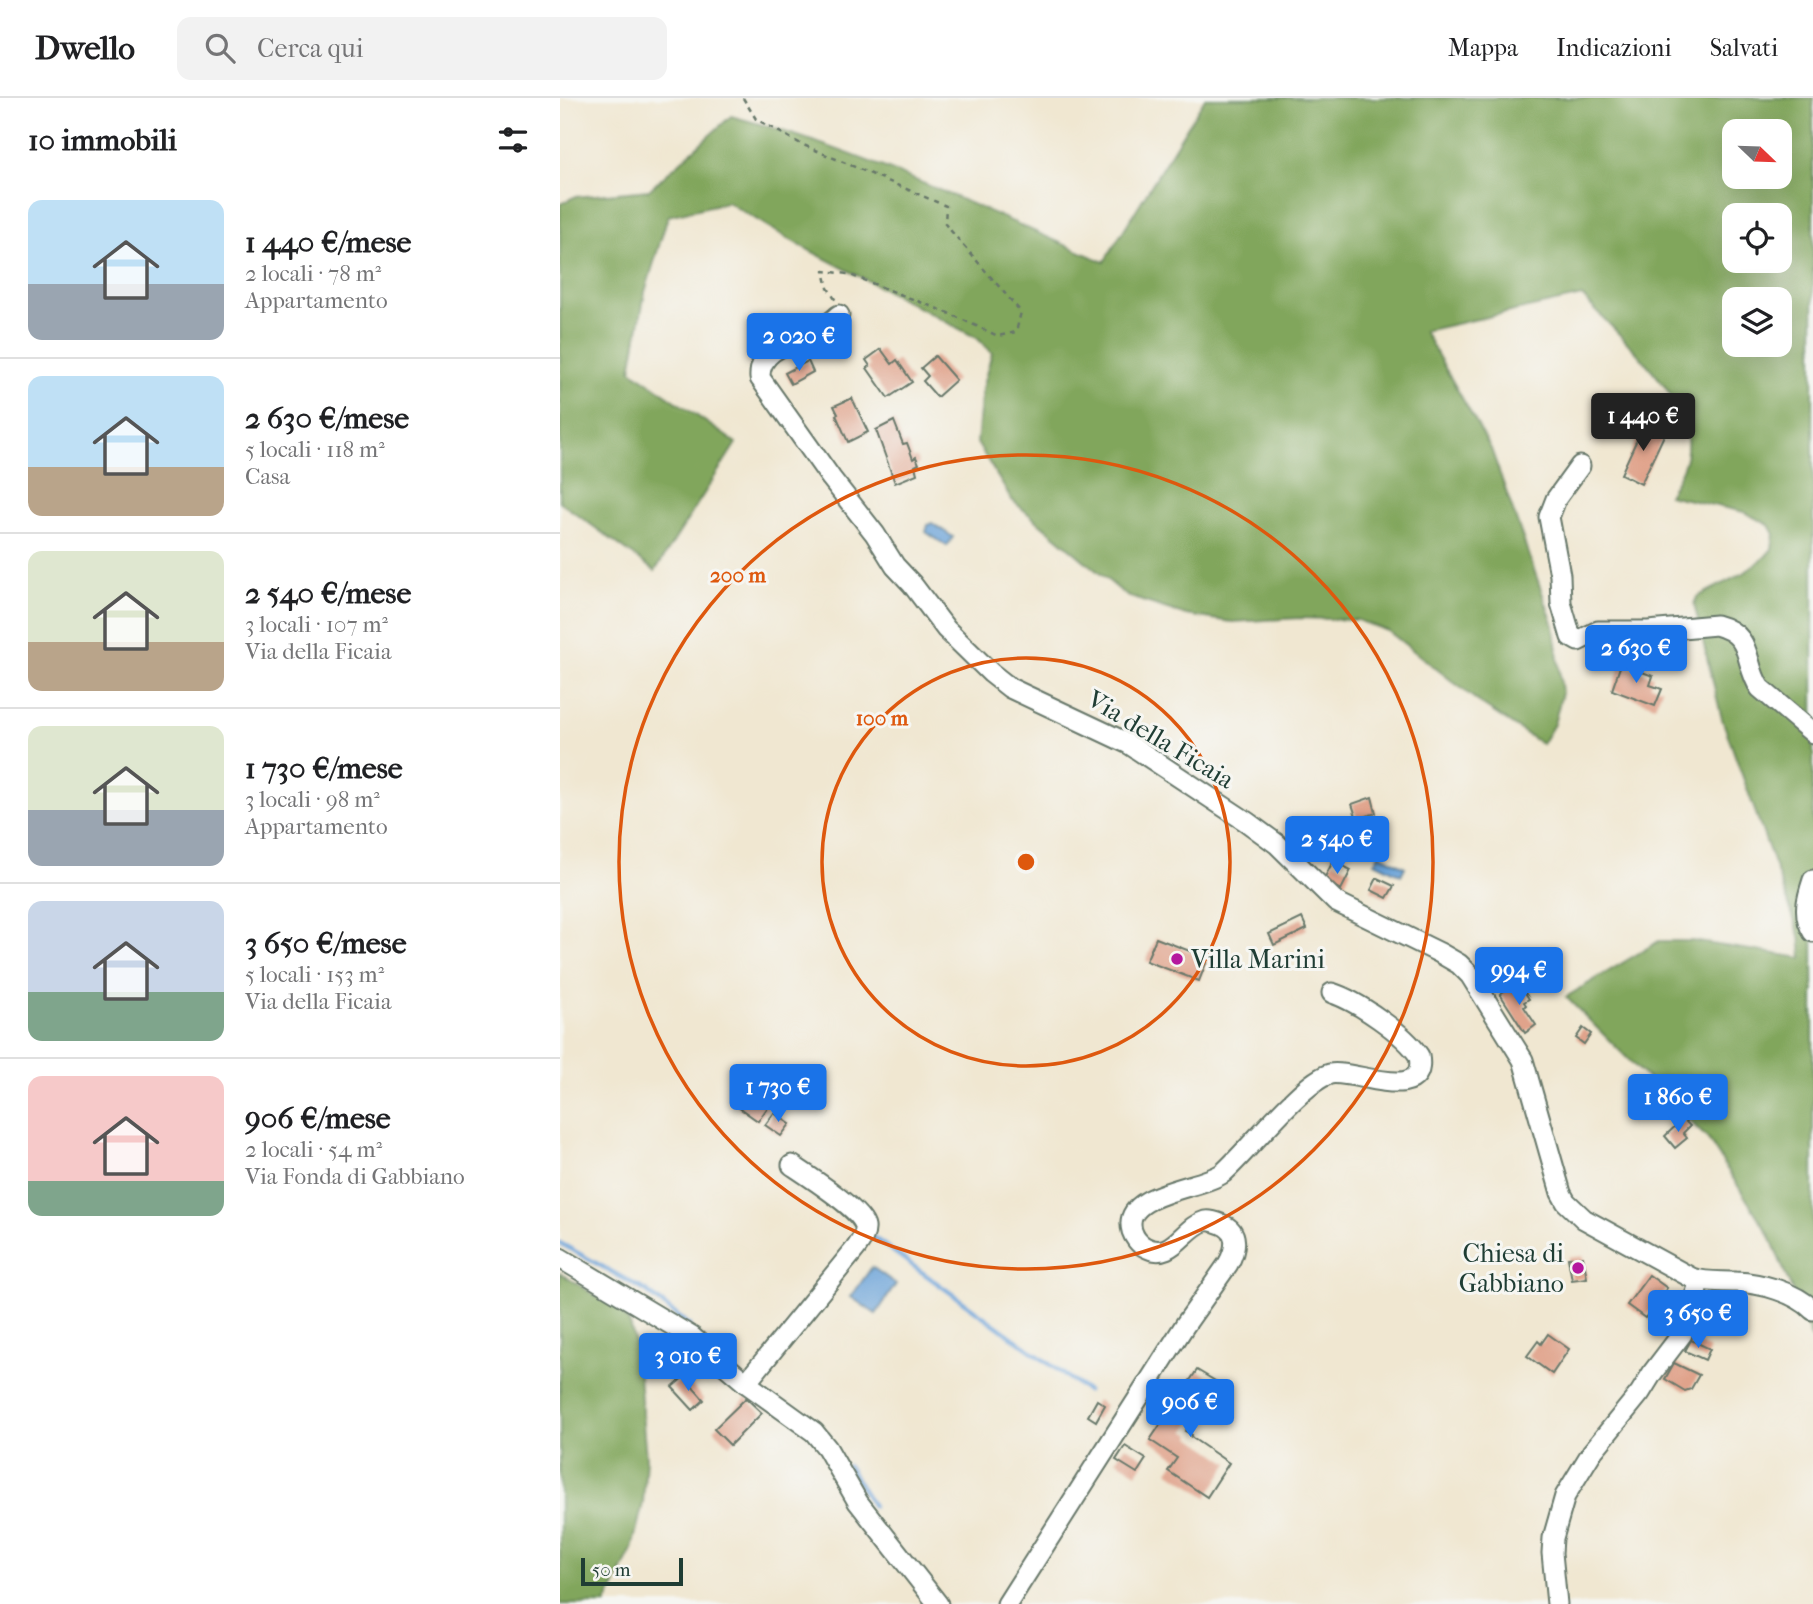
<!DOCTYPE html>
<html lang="it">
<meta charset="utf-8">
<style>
:root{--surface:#fff;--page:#f2f2f2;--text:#202124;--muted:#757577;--line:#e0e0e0;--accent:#1a73e8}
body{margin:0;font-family:"IM FELL French Canon",serif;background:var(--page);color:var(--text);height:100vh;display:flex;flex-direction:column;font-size:26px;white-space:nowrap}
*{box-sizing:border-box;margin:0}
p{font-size:23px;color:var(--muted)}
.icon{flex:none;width:38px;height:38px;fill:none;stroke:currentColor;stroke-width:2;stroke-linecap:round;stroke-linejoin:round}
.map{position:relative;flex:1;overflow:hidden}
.panel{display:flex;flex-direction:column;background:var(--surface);width:560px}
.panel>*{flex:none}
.needle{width:46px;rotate:113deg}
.buttons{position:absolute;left:1162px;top:21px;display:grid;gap:14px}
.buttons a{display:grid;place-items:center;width:70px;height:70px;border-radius:14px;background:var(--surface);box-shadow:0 7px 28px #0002;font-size:35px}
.scale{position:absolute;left:21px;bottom:18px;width:102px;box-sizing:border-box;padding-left:7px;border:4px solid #1f3d34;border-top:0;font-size:19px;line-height:24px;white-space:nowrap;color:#1f3d34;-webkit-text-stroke:5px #f6f6f2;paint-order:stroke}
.price{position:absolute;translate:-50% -60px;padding:0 16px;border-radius:7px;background:var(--accent);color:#fff;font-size:23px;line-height:46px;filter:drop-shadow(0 2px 4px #0008)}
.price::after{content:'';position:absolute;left:50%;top:42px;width:21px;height:16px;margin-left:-10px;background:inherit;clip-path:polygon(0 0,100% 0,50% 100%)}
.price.on{background:#222;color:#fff}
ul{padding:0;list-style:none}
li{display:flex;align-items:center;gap:21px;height:175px;padding:0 28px}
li+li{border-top:2px solid var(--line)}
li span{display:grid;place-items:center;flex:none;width:196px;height:140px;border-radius:14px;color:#555}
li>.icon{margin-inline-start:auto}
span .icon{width:84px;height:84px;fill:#fffc;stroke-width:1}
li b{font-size:30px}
h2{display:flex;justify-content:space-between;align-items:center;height:84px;padding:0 28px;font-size:30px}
header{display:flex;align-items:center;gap:42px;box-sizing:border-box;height:98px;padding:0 35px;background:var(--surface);border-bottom:2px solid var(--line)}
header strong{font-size:33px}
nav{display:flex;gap:38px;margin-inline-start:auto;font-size:24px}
.search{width:490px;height:63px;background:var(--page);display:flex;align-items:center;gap:18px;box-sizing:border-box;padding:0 24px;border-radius:14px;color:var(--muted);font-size:26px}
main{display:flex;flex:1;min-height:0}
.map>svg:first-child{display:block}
.forest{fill:#81a65c;stroke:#507248;stroke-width:2;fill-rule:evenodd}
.water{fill:#6aa2d8;stroke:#447086;stroke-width:2}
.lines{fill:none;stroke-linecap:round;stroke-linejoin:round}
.stream{stroke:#6aa2d8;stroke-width:4.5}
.building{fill:#e0a38b}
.minor-casing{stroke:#68786b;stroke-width:23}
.path{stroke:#68786b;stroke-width:2.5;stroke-dasharray:5 5;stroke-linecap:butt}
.minor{stroke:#fff;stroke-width:19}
.ring{fill:none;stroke:#de580e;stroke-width:3.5}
.poi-dot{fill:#b5179e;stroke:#f6f6f2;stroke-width:2.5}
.labels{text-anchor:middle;stroke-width:6;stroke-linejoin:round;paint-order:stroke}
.street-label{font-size:26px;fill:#1f3d34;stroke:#f6f6f2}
.poi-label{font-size:26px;fill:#1f3d34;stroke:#f6f6f2;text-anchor:start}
.centre{fill:#de580e;stroke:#f6f6f2;stroke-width:3.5}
.ring-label{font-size:21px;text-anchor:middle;font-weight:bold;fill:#de580e;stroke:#f6f6f2;stroke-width:6;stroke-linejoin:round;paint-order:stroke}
</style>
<header>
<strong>Dwello</strong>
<div class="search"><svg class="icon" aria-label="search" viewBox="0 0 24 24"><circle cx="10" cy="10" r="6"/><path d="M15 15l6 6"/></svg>Cerca qui</div>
<nav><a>Mappa</a><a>Indicazioni</a><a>Salvati</a></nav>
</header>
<main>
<section class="panel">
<h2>10 immobili<svg class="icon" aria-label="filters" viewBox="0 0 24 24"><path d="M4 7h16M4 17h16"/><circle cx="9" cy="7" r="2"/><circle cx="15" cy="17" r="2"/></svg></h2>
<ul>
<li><span style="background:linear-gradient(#bfe0f5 60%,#9aa5b1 0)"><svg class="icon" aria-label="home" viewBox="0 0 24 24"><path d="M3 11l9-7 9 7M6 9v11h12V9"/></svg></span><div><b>1 440 €/mese</b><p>2 locali · 78 m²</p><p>Appartamento</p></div></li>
<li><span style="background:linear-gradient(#bfe0f5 65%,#b9a48a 0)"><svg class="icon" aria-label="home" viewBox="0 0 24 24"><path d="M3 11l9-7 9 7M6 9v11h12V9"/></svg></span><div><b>2 630 €/mese</b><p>5 locali · 118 m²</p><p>Casa</p></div></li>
<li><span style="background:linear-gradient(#dfe7d0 65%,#b9a48a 0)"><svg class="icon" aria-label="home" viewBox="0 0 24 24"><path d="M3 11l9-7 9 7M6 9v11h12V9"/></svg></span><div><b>2 540 €/mese</b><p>3 locali · 107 m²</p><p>Via della Ficaia</p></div></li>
<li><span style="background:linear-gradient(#dfe7d0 60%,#9aa5b1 0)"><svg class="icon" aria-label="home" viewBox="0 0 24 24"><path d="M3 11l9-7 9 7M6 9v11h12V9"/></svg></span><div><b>1 730 €/mese</b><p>3 locali · 98 m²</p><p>Appartamento</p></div></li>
<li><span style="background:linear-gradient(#c9d6e8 65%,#7fa58c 0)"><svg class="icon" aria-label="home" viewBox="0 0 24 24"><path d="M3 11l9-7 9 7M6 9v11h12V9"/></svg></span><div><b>3 650 €/mese</b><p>5 locali · 153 m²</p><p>Via della Ficaia</p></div></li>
<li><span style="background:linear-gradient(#f6c9c9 75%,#7fa58c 0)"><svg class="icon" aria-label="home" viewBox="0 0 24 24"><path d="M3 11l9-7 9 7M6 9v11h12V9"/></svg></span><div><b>906 €/mese</b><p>2 locali · 54 m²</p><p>Via Fonda di Gabbiano</p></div></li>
</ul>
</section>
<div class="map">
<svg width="1253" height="1506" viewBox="0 0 1253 1506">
<rect width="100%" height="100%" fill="#f6f6f2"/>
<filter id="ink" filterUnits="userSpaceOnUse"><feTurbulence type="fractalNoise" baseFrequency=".0143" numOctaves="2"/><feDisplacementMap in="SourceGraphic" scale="14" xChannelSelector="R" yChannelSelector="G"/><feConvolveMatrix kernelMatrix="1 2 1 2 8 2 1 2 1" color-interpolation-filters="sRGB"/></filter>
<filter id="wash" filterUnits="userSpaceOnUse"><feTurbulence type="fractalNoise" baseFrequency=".00686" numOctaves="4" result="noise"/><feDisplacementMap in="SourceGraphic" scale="28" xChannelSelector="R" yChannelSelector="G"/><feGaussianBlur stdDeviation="1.57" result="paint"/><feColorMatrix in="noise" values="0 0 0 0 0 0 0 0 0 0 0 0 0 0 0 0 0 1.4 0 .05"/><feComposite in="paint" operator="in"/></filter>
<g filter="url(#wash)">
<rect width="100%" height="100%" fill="#f0e7d1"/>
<g class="forest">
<path d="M645 0H1253V1244L1210 1138 1148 1041 1006 899 1099 843H1132L1242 860 1240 838 1162 621 1134 506 1137 499 1184 475 1205 459 1212 451 1214 436 1209 427 1184 414 1108 397C1116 383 1126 369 1127 352 1128 340 1126 326 1121 315 1102 275 1053 231 1022 198L864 233 931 351 994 528 1002 595 994 626 982 646 924 608 828 533 797 522 740 520 672 524 626 517 567 498 452 402 417 345 422 291 432 255 417 240 239 147 167 104 108 118 85 194 71 272 176 345 95 473 0 404V106L14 99 89 92 171 18C300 52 422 111 544 164ZM1174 33H1220V79H1174ZM1174 117H1220V163H1174ZM1174 201H1220V247H1174Z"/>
<path d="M0 1175 61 1214 70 1226 77 1254 86 1360 83 1405 72 1451 46 1506H0Z"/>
</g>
<g class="water">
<path d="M372 425 393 439 387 448 366 434 368 427Z"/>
<path d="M819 756 845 769 841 777 815 764Z"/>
<path d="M312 1169 336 1186 316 1216 291 1199Z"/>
</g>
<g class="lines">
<g class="stream">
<path d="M313 1139 527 1293"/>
<path d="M0 1145 86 1193 129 1227"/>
<path d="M288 1368 313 1408"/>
</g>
</g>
<g id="blocks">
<g class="building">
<path d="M321 251 332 266 337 262 352 284 328 300 307 270 310 268 306 262Z"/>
<path d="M375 258 396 282 377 299 363 283 368 278 361 270Z"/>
<path d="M248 263 253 274 231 286 225 275Z"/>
<path d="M292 300 308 334 288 344 276 317 278 316 274 308Z"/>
<path d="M334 323 343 346 347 345 353 361 356 359 359 366 355 368 357 376 335 385 316 332Z"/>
<path d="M1085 324 1106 333 1081 386 1061 376Z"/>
<path d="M1061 566 1093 578 1090 587 1102 591 1095 608 1052 592Z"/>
<path d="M812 699 816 715 797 721 792 706Z"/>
<path d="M773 763 791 772 781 792 763 783Z"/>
<path d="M817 780 834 788 827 800 811 792Z"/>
<path d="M742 820 747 831 714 847 709 836Z"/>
<path d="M596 840 648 860 639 883 586 863Z"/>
<path d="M961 888 969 901 964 904 966 907 964 909 976 927 965 935 940 896 950 889 953 893Z"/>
<path d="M1023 930 1031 936 1024 946 1016 940Z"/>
<path d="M189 994 208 1009 198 1023 178 1009Z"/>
<path d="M214 1015 230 1026 221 1038 205 1027Z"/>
<path d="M1123 1021 1130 1028 1123 1035 1127 1040 1115 1050 1105 1038Z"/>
<path d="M1023 1158 1027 1180 1012 1182 1008 1160Z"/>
<path d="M1089 1177 1107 1190 1085 1220 1067 1207Z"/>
<path d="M988 1236 1009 1251 992 1276 967 1258 978 1243 981 1246Z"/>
<path d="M1131 1242 1150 1251 1145 1262 1125 1253Z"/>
<path d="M1114 1265 1139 1277 1131 1291 1125 1293 1105 1281Z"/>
<path d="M637 1272 657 1284 625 1333 632 1337 631 1339 669 1365 647 1399 608 1373 617 1360 590 1342Z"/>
<path d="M124 1279 144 1302 133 1312 112 1289Z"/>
<path d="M186 1300 202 1315 170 1347 154 1331Z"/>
<path d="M537 1302 545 1307 536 1323 528 1318Z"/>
<path d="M565 1348 586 1361 577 1375 556 1362Z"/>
</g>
</g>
</g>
<g filter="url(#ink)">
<use href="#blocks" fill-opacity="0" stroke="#68786b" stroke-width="2"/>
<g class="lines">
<g class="minor-casing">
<g id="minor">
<path d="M279 217C272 223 265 230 256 234 235 244 198 250 200 280L271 380 315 436 335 468 352 486 386 531 431 575 450 590 569 646 687 724 717 746 776 804 880 855 899 866 910 877 963 962 1001 1095 1006 1104 1024 1121 1132 1180C1146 1185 1161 1183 1176 1184 1201 1185 1235 1194 1253 1212"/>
<path d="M1020 368 996 401 989 419 1000 477 1001 505 1011 539 1018 543 1038 533H1088L1156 527C1195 537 1183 565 1200 590L1253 635"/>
<path d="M1253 782C1247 800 1242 817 1253 834"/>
<path d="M0 1160 132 1239 186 1285 254 1334 267 1350 298 1404 378 1506"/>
<path d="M186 1285 296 1150C300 1144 306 1137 305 1129 303 1113 247 1077 232 1067"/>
<path d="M447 1506 625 1227 668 1166C676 1152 680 1133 661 1126 656 1124 650 1122 645 1123 623 1129 612 1164 585 1149 579 1146 574 1139 572 1133 561 1094 641 1091 663 1075 687 1054 743 983 770 976 793 971 868 1007 859 958 845 936 797 903 772 895"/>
<path d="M997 1506 992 1455 993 1440 1005 1398 1032 1354 1080 1295 1093 1274 1122 1236 1140 1183"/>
</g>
</g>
<path class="path" d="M183 0 196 21 241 46 386 108 385 126 461 214 456 234 438 238 386 214 288 176 264 173 268 190 276 203"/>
<use href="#minor" class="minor"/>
</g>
</g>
<g class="ring">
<circle cx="466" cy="764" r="204"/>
<circle cx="466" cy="764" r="407"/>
</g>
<g class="poi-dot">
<circle cx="617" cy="861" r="7"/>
<circle cx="1018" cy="1170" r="7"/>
</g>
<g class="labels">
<g class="street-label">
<text transform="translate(601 641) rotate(31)" y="9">Via della Ficaia</text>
</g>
<g class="poi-label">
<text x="631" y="870">Villa Marini</text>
<text x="1004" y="1164" text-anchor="end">Chiesa di<tspan x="1004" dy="30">Gabbiano</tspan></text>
</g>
</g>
<circle cx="466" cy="764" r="10" class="centre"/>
<g class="ring-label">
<text x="178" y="484">200 m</text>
<text x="322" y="627">100 m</text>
</g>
</svg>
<div class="buttons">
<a><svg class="needle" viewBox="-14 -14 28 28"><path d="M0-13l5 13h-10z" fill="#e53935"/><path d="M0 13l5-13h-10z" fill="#757577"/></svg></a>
<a><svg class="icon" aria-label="locate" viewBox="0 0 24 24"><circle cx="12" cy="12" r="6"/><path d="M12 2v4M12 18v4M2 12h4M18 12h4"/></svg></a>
<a><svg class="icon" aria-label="layers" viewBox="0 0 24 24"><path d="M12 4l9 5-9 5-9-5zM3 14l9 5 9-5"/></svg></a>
</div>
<div class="scale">50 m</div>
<b class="price" style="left:239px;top:275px">2 020 €</b>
<b class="price on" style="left:1083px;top:355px">1 440 €</b>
<b class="price" style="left:1076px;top:587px">2 630 €</b>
<b class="price" style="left:777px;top:778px">2 540 €</b>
<b class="price" style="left:959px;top:909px">994 €</b>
<b class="price" style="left:218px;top:1026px">1 730 €</b>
<b class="price" style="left:1118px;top:1036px">1 860 €</b>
<b class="price" style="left:1138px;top:1252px">3 650 €</b>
<b class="price" style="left:128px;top:1295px">3 010 €</b>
<b class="price" style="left:630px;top:1341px">906 €</b>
</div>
</main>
